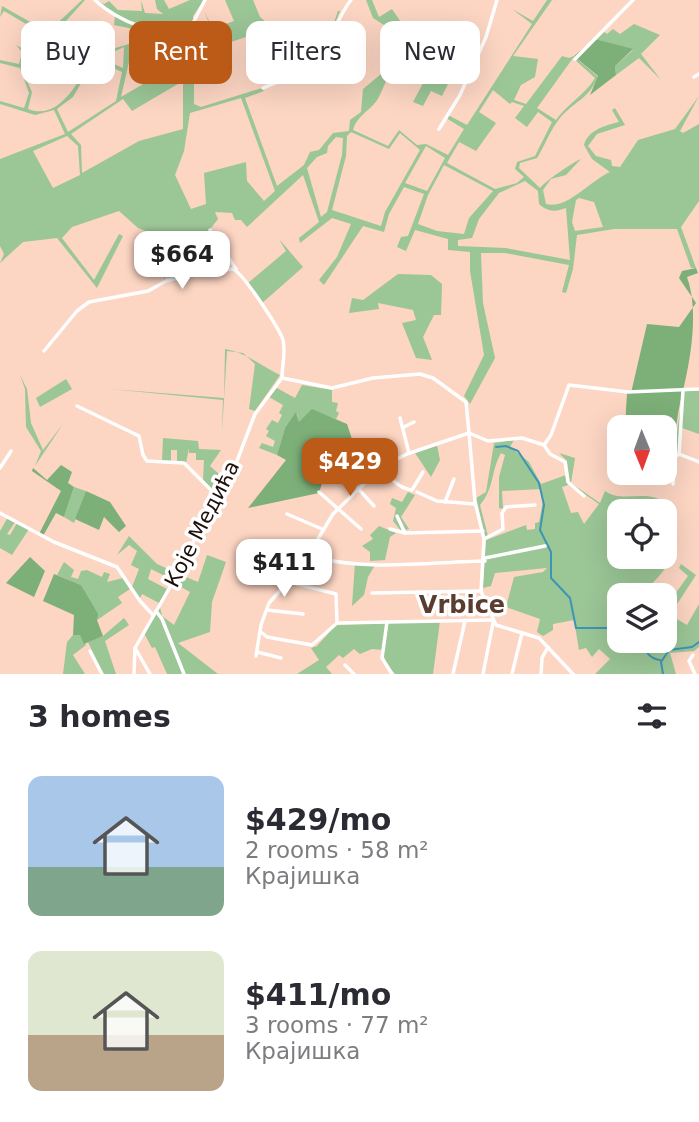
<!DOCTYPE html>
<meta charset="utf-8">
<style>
:root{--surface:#fff;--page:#f7f7f7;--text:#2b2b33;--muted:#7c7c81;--accent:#bb5b17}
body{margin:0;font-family:"DejaVu Sans",sans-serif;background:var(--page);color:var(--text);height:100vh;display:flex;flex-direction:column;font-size:26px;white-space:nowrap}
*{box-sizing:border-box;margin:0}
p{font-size:23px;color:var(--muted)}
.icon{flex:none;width:38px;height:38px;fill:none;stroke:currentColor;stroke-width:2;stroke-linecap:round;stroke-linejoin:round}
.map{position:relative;height:674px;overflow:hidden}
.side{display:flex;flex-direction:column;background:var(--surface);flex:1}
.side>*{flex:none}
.guide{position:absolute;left:21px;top:21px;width:658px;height:63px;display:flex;gap:14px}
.needle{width:46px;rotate:179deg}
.buttons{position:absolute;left:607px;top:415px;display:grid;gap:14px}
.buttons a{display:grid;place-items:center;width:70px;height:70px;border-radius:14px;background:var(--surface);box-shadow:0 7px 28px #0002;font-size:35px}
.price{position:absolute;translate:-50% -60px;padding:0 16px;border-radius:14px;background:#fff;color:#222;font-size:23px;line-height:46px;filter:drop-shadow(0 2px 4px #0008)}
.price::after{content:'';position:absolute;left:50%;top:42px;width:21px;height:16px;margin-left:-10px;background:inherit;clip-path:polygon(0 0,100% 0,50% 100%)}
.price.on{background:var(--accent);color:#fff}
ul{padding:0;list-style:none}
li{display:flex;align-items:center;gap:21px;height:175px;padding:0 28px}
li span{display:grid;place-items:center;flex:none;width:196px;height:140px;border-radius:14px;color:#555}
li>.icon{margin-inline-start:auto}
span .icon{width:84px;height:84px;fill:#fffc;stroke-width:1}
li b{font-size:30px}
h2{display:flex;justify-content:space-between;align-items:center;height:84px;padding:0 28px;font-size:30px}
.tag{padding:0 24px;border-radius:14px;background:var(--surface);box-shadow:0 7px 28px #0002;font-size:24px;line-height:63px}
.tag.on{background:var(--accent);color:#fff}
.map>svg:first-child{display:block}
.green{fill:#9bc696;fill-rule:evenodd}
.forest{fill:#7daf78}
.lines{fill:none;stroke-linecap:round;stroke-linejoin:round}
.stream{stroke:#3c95b4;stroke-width:2}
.street{stroke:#fff;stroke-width:3.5}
.labels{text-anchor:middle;stroke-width:7;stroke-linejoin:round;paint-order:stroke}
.street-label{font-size:21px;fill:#1d100a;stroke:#fff}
.quarter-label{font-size:24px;font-weight:bold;fill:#5b3c2e;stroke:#fff}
</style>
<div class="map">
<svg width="699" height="674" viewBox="0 0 699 674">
<rect width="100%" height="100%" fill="#fcd5c3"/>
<g class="green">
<path d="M82 0H85L66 21 99 53 108 50 109 36 112 37V49L129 44 153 54 162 35 114 25 115 15 96 0 104 4 109 1 118 10 142 11 141 0 145 13 163 14 157 9 155 0H164L169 9 190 0H204L193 16V29L183 33 194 62 199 61 200 68 194 70V104L201 107 262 88 264 91 245 98 277 186 304 165 310 152 319 150 333 133 349 131 350 120 361 112 363 89 381 74 392 73C383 82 382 96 374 104 367 112 356 118 353 130L388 146 399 130 417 145 426 144 448 155 464 129 446 118 448 115 467 125 532 24 512 9 533 21 547 0H552L513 56 538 59 535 77 521 85 514 100 526 104 562 56 569 58 574 56 598 77C587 102 572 101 557 122 549 133 544 147 537 158L520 163 519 168 540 188C547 180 573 162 581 159L566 175 551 179 543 190 546 204C567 210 591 180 610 172L592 159 584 145C588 130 606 125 619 122L612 110 615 108 625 125 597 134 588 146 596 156 611 160 612 166 620 167 638 140 675 129 699 96 680 131 683 133 699 124V201L681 227 696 268H691L677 229H614L577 235 573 269 566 293 562 292 569 265 505 253H481L483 303 495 358 470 404 464 396 484 355 470 271V252L448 250V239L415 230 406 251 397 247 401 237 408 236 424 194 404 187 389 214 384 232 363 226 324 285 319 280 337 257 351 224 332 218 300 243 299 238 319 222 303 175 247 227 241 220H235L232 213 215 212 218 219 204 237 211 245 206 254 212 260 207 271 193 253 165 271V280L159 263 150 254 162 238 138 228 119 211 72 227 62 238 94 280 119 234 123 236 97 288 57 238 23 242 0 263 4 254 0 246V159L65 134 54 110 35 115 0 104V82V101L24 108 29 93 20 68 0 63V60L19 64 22 52 16 45 27 51 25 69 67 27 63 24 48 37 4 11 0 17 2 6 48 32ZM71 30 93 55C81 78 60 122 28 109L32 92 24 75ZM124 47 123 68 107 61V65L122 72 116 101 68 132 57 109 73 97 94 61ZM171 48 177 62 157 68 150 74V80L121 97 132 49 154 58ZM573 58 595 78C585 95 568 103 556 120L537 108ZM183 81V129L139 141 82 173 81 145 71 134 123 99 132 111ZM493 90 510 104 512 102 524 106 515 118 527 127 538 112 552 122 535 156 517 162 515 169 524 177 517 183 495 189 447 163 459 142 476 151 496 123 479 112ZM241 98 275 191 264 201 247 181 246 162 204 173 206 204 191 209 175 175 184 151 190 113ZM351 132 389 149 400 133 420 150 385 212 381 226 332 210 346 156 347 136ZM67 136 78 146 80 175 53 188 33 151ZM336 137 343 138 342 155 327 212 321 217 307 168 317 157 327 153 328 146ZM426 146 445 158 427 191 405 183ZM444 165 493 191 469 218 464 234 437 231 418 224 428 195ZM525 181 538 191 539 204C548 212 555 212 566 208L570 260 506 248 458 246V240L472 238 479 219 499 193ZM579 198 594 202 603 227 575 231 572 222 576 200Z"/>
<path d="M225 0H253L260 17 277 31 271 45 275 53C294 58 293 42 310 59L325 48 338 11H340L324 50 310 61 298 50 286 55 274 53C269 47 270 44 275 38L272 28 205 51 218 45 204 11 213 29 234 21Z"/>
<path d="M366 0H372L379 17 392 9 416 44 413 59 452 76 442 96 431 91 423 106 413 102 430 70 412 62 399 68 409 55 405 50 390 44 384 25 373 18Z"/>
<path d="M634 24 660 35 641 54 661 80 639 58 616 75 615 66 633 50 595 39 602 30 607 34 613 29 620 34Z"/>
<path d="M279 239 303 267 261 304 248 283 286 251Z"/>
<path d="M398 274 431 275 442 284 441 315H434L423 337 432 360 416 358 402 323 416 320 413 310 378 303 379 309 349 313 352 298 363 300Z"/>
<path d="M225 349C247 353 261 366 280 375L255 411 249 409 255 364 243 353 227 351 222 432 223 400 110 389 224 398Z"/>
<path d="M20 375 27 389 31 423 43 450 63 424 35 466 41 451 26 427 25 389Z"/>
<path d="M66 379 72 389 40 407 36 398Z"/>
<path d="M302 385 332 390V402L338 403 336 411 339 413 336 419 312 410 299 423 297 413 285 428 277 455 259 448 262 443 273 447 275 441 266 436 269 431 266 429 272 420 278 423 282 415 279 413 283 405 269 397 275 387 295 398Z"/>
<path d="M699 390V434L682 428 675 466 672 465 683 391Z"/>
<path d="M163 438 198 441 199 449 221 450 210 466 228 482 220 497 203 481 204 460H196V453H189V448L186 463 177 461V450H171V461H162Z"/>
<path d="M514 440 510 447 529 462 541 484 566 475 568 485 562 487 571 513 578 512 584 524 599 504 570 484 567 461 559 453 575 458 571 483 600 503 605 491C623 504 647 488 665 503L662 507C691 536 670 569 645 590L650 595H620V640H665V608L688 576 679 568 681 564 696 575 670 615 687 625 699 604V647L694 651 670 653 676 674H595L610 659 599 649 592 657 586 648 579 650 574 620 553 624V630L543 636 537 632 540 619 506 607 514 577 543 572 547 568 495 573 491 586 483 588 486 540 526 525 527 530 535 529V523L539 522 543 501 541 489 502 491 503 509 499 508V477L505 455 501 453C490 473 495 487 480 505L488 536 485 537 476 498 486 492 494 443ZM620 511H665V556H620Z"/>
<path d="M437 445 440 460 431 477 415 453Z"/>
<path d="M74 487 86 491 74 523 64 517Z"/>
<path d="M408 492 415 495 401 517 409 529 401 531 393 521 396 508 390 504 392 498 402 502Z"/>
<path d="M8 517 15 522 7 534 10 535 17 523 29 529 12 555 0 548V531Z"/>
<path d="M379 526 396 533 390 537 385 560 370 561V552L362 546 373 539 370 535Z"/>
<path d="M129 536 157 564 177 573 173 580 151 569 148 579 167 589 159 603 142 594 139 600 132 587 139 569 131 565 137 551 129 545 117 555Z"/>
<path d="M207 555 226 562 212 602 210 632 178 643 218 674H167L155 647 152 648 144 633 160 607 162 616 174 625 190 592 174 583 179 574 198 582Z"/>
<path d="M64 562 74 570 71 577 78 579 81 571 87 570 102 577 104 572 110 574 107 582 123 578 130 589 118 597 122 603 97 620 81 585 57 575Z"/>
<path d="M355 563 375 565 368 577 364 595 352 606Z"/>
<path d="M124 618 129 625 105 641 116 674H103L88 642 103 636Z"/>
<path d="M440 621 433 674H395L385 662 383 650 372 649 360 654 354 649 343 658 339 655 326 667 332 674H297L319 660 311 648 317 646 336 625Z"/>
<path d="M73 635H80L86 645 73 655 85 674H63L67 642Z"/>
</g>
<g class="forest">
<path d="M595 39 633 49 615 66 616 75 590 95 598 76 574 56Z"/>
<path d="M696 268 698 273 687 277C699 311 691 358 682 395 676 417 675 442 672 465L667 464 671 441 665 440V427H625L627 393H631L647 324 679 327 696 303 679 278 682 271Z"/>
<path d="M312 409 347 424 352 439 364 450 322 483 319 493 248 508 286 460 277 455 285 428 296 412 299 422Z"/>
<path d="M61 465 72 472 68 483 74 487 64 517 56 513 43 536 39 534 61 491 32 471 33 468 47 480Z"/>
<path d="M86 491 110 502 126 526 119 532 104 517 99 530 75 519Z"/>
<path d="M30 557 45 571 34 597 6 583Z"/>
<path d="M54 574 81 585 98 614 97 620 103 636 84 644 80 635H73L74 615 43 601Z"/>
</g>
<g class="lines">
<g class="stream">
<path d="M496 447 506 446 518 451 539 483 544 505 540 530 551 552V578L570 598 576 628H620"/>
<path d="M641 640C644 650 650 659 660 660"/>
<path d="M663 674 661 662 669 650 692 647 699 642"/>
</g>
<g class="street">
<path d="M95 0C116 20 165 44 193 23L205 0"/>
<path d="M275 54 291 74"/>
<path d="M575 59 633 0"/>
<path d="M694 77 699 74"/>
<path d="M263 88C282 80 314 68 325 50 335 33 338 16 351 0"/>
<path d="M439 129 460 95 486 37 497 0"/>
<path d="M210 230 236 269"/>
<path d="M44 351 77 311 89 302 148 291 166 281 200 272 233 269C243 273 279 328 283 340 286 352 282 366 282 378"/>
<path d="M282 378 332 388 373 378 420 374 433 378 466 402 469 433 488 441 522 438 544 445 551 435 569 385 628 392 699 389"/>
<path d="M77 406 139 436 143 455 147 461 184 463 220 499"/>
<path d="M400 418 409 453"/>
<path d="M404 427 414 422"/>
<path d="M544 445 550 454 565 462 568 482 584 496"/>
<path d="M368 449C380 463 392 488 412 490L423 472"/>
<path d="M679 454 699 462"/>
<path d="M0 468 11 451"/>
<path d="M344 473 374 506"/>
<path d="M673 484 675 457 679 454 683 390"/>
<path d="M319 492 361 529"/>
<path d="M417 492 437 501 475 504"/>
<path d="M445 502 454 479"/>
<path d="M0 513 54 542 117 567 140 601 153 615"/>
<path d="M287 514 322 529"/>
<path d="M397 516 405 533"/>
<path d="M390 529 405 533 483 531"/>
<path d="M484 539 503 529 502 513 506 507 535 505"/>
<path d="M278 542C292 547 306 555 319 558 368 571 434 562 485 561"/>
<path d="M485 558 545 546"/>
<path d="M292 579 297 584 336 594 337 623"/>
<path d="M372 593 481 591"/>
<path d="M267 610 303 614"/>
<path d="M156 611 162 619 184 674"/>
<path d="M387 622 382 658 392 674"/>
<path d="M337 623 492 620"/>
<path d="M261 632 267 637 312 645 337 623"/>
<path d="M135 648 150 674"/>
<path d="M90 651 102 674"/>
<path d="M257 652 281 658"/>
<path d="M693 655 689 661 695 674"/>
<path d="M256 656 261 625 269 603 301 567 333 514 381 467 407 454 469 433 475 502 484 539 481 591 496 625 539 638 573 674"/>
<path d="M345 665 354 674"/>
<path d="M134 674 135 648 177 575 200 528 227 487 255 414 282 378"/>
<path d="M453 674 465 621"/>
<path d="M483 674 493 623"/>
<path d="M512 674 522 633"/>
<path d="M541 674 542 658 548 647"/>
</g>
</g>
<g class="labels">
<g class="street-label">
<text transform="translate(202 524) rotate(-63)" y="7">Које Медића</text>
</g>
<g class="quarter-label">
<text x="462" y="613">Vrbice</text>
</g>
</g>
</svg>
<div class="buttons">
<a><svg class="needle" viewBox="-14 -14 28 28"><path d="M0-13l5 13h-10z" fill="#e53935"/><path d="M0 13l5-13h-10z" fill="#7c7c81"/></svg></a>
<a><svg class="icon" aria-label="locate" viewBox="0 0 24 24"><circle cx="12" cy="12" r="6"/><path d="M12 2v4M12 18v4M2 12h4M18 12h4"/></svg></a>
<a><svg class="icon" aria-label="layers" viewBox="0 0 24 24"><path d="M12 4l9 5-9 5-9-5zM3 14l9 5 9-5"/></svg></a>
</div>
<b class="price" style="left:182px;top:291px">$664</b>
<b class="price on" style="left:350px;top:498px">$429</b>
<b class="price" style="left:284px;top:599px">$411</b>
<div class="guide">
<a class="tag">Buy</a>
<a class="tag on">Rent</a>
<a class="tag">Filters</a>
<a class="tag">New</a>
</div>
</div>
<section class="side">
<h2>3 homes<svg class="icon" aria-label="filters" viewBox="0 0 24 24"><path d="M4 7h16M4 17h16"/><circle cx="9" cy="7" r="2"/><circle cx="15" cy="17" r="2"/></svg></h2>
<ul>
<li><span style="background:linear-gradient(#a9c7e8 65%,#7fa58c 0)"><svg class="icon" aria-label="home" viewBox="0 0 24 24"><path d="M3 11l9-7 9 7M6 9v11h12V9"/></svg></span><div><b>$429/mo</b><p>2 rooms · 58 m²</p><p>Крајишка</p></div></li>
<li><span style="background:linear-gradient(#dfe7d0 60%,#b9a48a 0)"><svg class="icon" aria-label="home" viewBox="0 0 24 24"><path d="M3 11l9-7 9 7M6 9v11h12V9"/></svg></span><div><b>$411/mo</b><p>3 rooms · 77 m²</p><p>Крајишка</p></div></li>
</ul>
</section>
